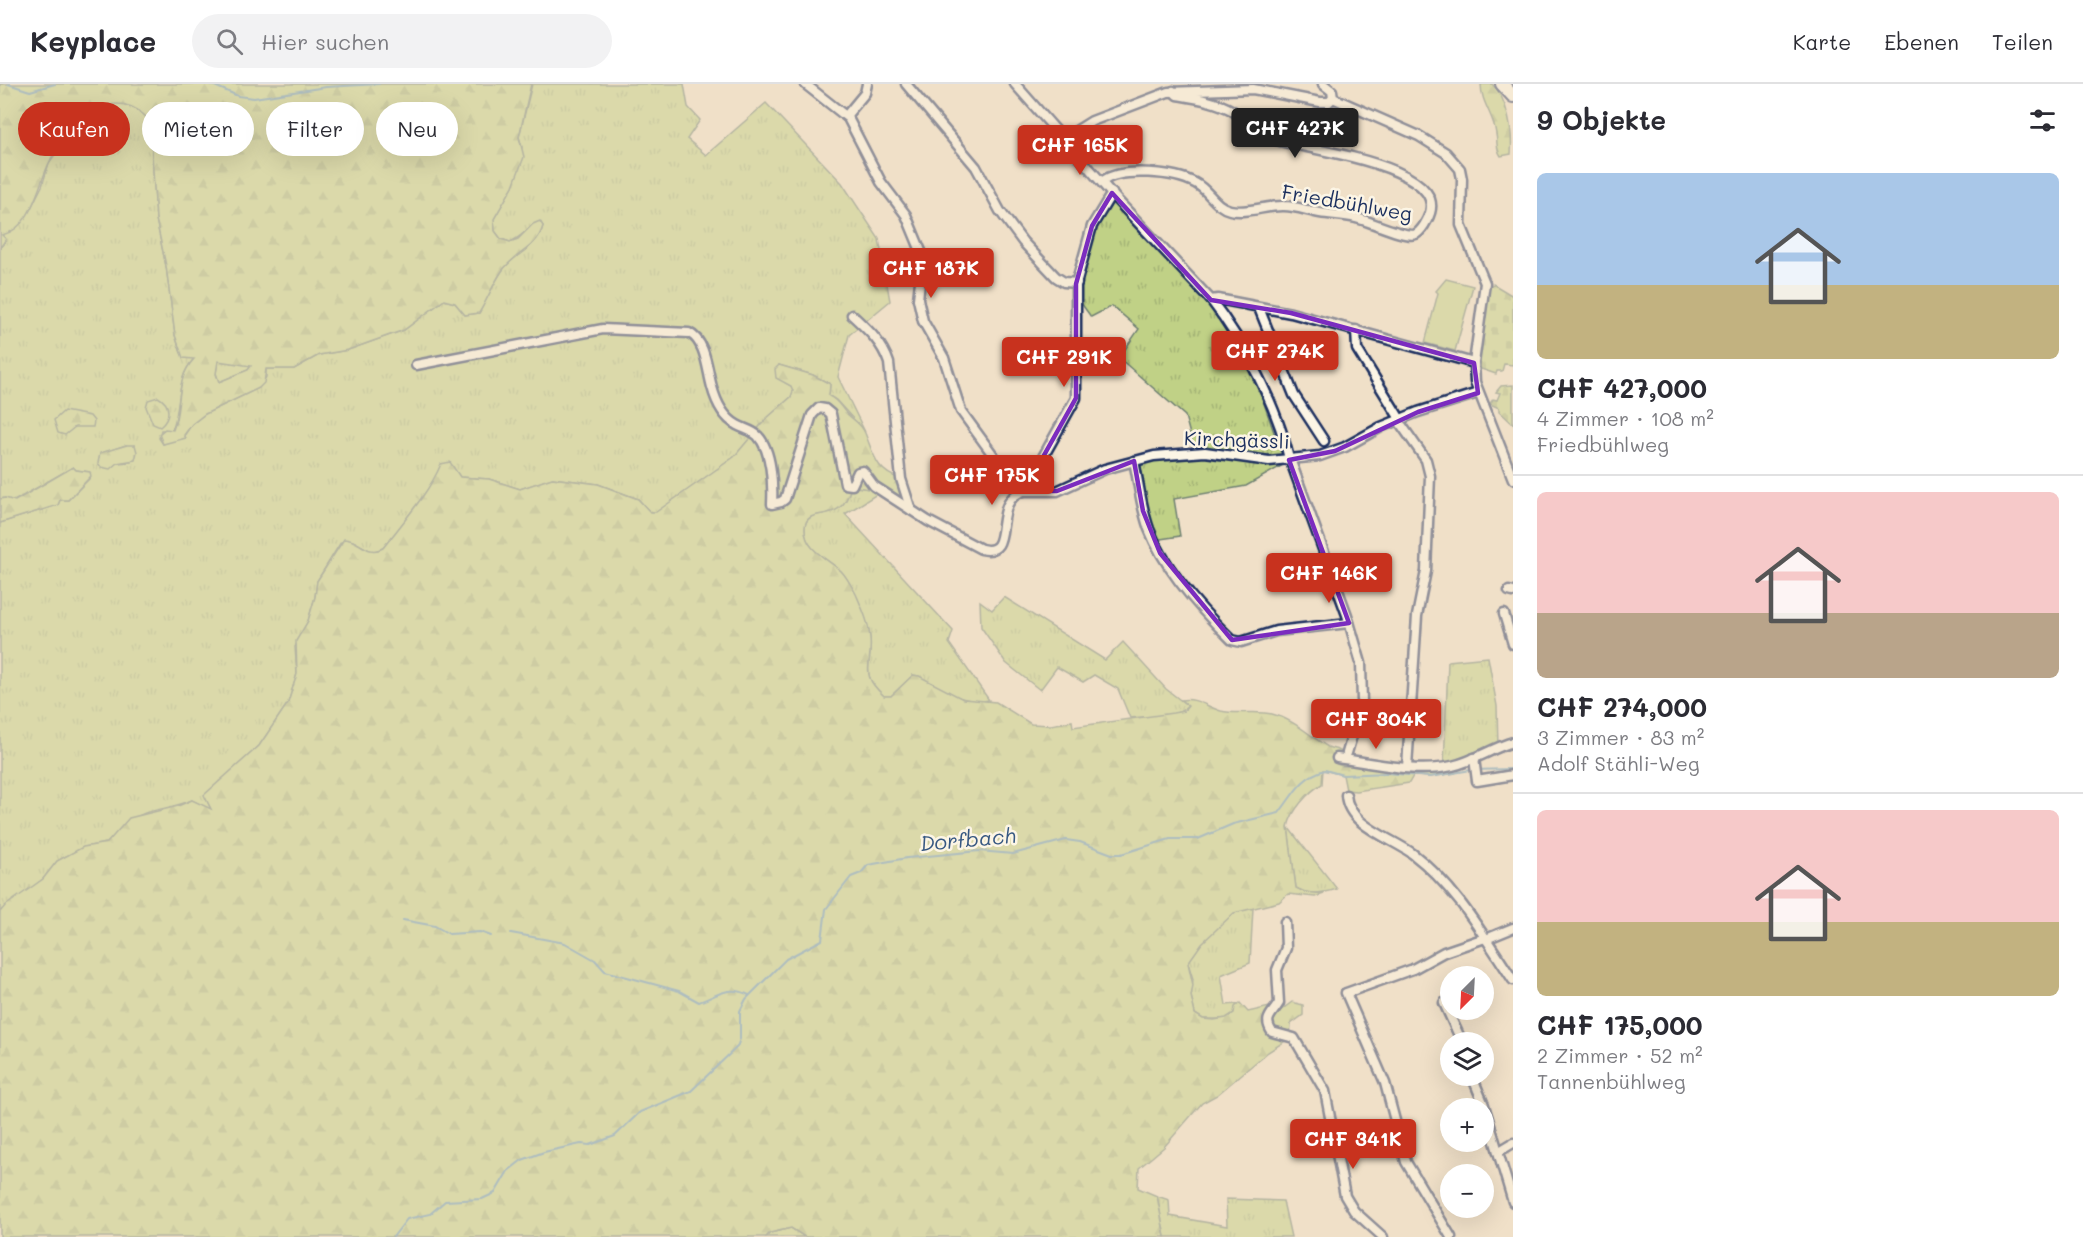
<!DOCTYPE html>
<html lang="de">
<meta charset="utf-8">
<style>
:root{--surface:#fff;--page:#f2f2f3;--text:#2b2b33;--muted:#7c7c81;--line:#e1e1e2;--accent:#c8321e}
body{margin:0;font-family:Mali,sans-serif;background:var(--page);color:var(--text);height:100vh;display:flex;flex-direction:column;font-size:22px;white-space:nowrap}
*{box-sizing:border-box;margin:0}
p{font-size:20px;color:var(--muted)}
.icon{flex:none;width:33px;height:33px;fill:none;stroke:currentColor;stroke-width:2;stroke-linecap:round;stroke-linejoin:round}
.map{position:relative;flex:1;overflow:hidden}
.drawer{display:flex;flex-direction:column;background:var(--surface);width:570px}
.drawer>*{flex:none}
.hud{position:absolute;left:18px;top:18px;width:570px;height:54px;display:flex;gap:12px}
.needle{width:39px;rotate:204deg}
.controls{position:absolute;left:1440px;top:882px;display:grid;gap:12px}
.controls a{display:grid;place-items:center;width:54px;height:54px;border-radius:50%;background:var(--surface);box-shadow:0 6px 24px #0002;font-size:30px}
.price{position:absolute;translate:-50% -51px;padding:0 14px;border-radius:6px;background:var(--accent);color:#fff;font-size:20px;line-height:39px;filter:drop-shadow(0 2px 3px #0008)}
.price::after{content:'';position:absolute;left:50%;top:36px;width:18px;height:14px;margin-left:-9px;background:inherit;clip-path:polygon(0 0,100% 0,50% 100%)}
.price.selected{background:#222;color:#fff}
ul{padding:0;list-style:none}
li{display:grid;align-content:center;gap:12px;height:318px;padding:0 24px}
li+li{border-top:2px solid var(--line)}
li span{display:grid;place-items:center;height:186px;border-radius:9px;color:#555}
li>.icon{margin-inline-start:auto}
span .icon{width:108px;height:108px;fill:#fffc;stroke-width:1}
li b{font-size:26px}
h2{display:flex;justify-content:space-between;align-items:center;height:72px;padding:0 24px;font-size:26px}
.chip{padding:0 21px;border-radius:27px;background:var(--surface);box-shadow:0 6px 24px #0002;font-size:21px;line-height:54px}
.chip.selected{background:var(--accent);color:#fff}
header{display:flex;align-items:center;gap:36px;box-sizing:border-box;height:84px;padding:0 30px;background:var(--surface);border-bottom:2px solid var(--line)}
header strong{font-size:28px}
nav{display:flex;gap:33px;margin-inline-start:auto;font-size:21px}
.search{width:420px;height:54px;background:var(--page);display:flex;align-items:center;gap:15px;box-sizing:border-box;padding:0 21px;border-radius:33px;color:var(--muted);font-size:22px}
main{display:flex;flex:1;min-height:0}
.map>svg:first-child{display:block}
.grass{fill:url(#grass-tufts);stroke:#6e8072;stroke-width:1.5;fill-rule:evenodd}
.forest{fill:url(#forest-firs);stroke:#6e8072;stroke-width:1.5;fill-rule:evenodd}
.cemetery{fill:url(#cemetery-stones);stroke:#6e8072;stroke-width:1.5}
.pitch{fill:#c0d186;stroke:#6e8072;stroke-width:1.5}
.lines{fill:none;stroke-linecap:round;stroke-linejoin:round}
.stream{stroke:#5f93b4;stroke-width:2}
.street-casing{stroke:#1b2f5e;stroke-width:13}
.secondary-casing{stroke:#1b2f5e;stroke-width:16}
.street{stroke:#fcf5e5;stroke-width:8}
.secondary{stroke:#fcf5e5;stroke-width:12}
.marked{fill:none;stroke:#7b2cbf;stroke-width:4.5;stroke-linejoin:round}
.labels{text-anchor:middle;stroke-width:5;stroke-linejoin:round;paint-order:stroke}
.street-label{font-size:20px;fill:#1b2f5e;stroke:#fcf5e5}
.water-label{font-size:21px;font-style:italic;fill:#375882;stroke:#fcf5e5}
</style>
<header>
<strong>Keyplace</strong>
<div class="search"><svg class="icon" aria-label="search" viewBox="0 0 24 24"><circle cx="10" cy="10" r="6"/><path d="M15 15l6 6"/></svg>Hier suchen</div>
<nav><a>Karte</a><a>Ebenen</a><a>Teilen</a></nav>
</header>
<main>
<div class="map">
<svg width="1513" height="1153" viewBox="0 0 1513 1153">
<defs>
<pattern id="grass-tufts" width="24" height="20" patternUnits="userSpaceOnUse" patternTransform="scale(1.5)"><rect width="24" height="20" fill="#c0d186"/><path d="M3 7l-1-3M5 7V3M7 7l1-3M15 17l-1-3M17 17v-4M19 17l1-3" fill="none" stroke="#a4b476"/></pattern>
<pattern id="forest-firs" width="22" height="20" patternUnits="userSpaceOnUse" patternTransform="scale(1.5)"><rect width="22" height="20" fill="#c0d186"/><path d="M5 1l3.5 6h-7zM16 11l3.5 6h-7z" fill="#a4b476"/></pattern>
<pattern id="cemetery-stones" width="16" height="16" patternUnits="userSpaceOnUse" patternTransform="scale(1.5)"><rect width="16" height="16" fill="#c0d186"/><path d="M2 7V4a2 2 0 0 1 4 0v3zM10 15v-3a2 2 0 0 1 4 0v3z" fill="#a4b476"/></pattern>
</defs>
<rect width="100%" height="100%" fill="#f0e0c8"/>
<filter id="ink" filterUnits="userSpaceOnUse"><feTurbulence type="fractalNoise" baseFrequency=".0167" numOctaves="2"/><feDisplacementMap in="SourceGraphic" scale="12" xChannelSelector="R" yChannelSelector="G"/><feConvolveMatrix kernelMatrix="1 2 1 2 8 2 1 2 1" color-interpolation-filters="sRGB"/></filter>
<g filter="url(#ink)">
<g class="grass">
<path d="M532 0H684L688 23 700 36 687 55 706 71 766 19 842 99 879 155 890 217 849 251 838 293 865 348 836 316 829 312 830 300 813 291 779 281 784 298 791 302 794 307 791 313 766 335 734 373 657 428H650L638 415 598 400 553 394 520 405 489 395 460 393 452 382 439 385C438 395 393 452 383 464L373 468 353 457 341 458 317 497 315 513 308 537 295 563 297 590 288 619 259 662 205 711 211 726 192 716C177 723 161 724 145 729 128 735 119 748 107 759L84 763 57 777 43 795 0 828V439L58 421 60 416H68L89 395V388L76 386 73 383 14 417 5 414 0 415V164L6 156 1 151 26 132 31 124 42 102 49 79 68 52 72 41 102 22 120 19 141 26 150 37 156 135 166 182 175 251 181 269 194 275C175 294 182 323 172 346H161L159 354 163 360 184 352 192 340 205 330 259 304 266 293V285H294L319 271 348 266 404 246 444 216 455 219 465 231 479 229C487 216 493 200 502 187 514 169 537 165 543 142L540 138C528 142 523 153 510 158L501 155 495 147 494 135 513 102 522 63 519 53ZM126 361 131 378 117 379 105 368Z"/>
<path d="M1110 116 1204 213 1252 285 1285 380 1246 402 1174 415 1180 452 1154 456 1134 377 1195 369 1185 332 1119 274 1139 245 1112 222 1091 233C1088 228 1082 222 1081 217 1075 190 1099 140 1110 116Z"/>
<path d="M218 277 251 281 248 286 219 298 216 289Z"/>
<path d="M850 402 882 407 845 430 953 547 949 559 989 616C966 621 937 605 919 592L913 591 891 612H884C858 589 873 582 870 554 869 542 864 530 859 520 854 510 849 495 841 487 828 475 803 465 805 443 807 420 845 442 850 402Z"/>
<path d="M1004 513 1105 576 1123 558 1166 605 1188 622C1177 634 1147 632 1130 634L1118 605 1094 591 1083 598 1057 583 1040 606 1006 579 981 543 980 517 992 526Z"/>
<path d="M1488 573 1497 622 1498 664 1444 683 1448 577Z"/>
<path d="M1288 743 1337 805C1323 809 1309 812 1296 804Z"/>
<path d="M1253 824 1250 879 1221 891 1226 921 1237 920 1234 929 1226 935H1203L1195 930 1191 912 1193 895 1188 879C1196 864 1219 836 1234 829 1240 826 1247 826 1253 824Z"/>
<path d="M1157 1112 1169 1116 1170 1132 1227 1142 1226 1115 1283 1117 1291 1153H1165Z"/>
<path d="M791 1144 805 1153H766L770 1149Z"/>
</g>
<g class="forest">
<path d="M0 0H531L519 53 524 73 513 102 494 135 495 147 501 155 510 158 518 155 533 140 540 137 543 142C537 165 515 168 502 187 493 200 487 216 479 229L465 231 455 219 444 216 404 246 348 266 319 271 294 285H266L264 299 259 304 205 330 192 340 184 351 186 354 163 360 159 350 165 345 173 346C182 323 175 295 194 275L183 274 175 251 166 182 156 135 150 37C134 19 114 14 94 28 87 33 76 34 71 42 65 53 55 66 50 77 38 100 33 144 2 151L6 155 0 164ZM218 277 251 282 248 286 219 298 216 290Z"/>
<path d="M1481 0H1492C1508 15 1513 49 1511 70L1501 72C1495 63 1498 59 1496 50 1494 31 1481 19 1481 0Z"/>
<path d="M779 281 813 291 830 300 829 312C838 316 840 322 846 329 853 336 861 339 865 349 874 371 876 388 901 395L911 423 882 407 851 402C842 445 807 419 805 443 803 465 828 475 841 487 847 493 852 503 856 510 862 524 869 539 870 554 873 582 858 589 884 612H891L913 591 919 592 963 615 996 618 1031 640 1051 641 1072 637 1073 643 1173 629 1184 627 1188 622 1181 616C1196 613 1207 623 1221 627 1238 631 1256 626 1272 630 1293 635 1310 652 1328 663 1334 666 1339 664 1344 670L1332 676C1339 684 1352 684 1359 677L1429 690 1456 689 1430 693 1413 692 1409 699 1356 707 1346 706 1343 691 1323 686 1322 700C1308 708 1291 727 1288 743L1296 804 1304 808 1324 810 1315 813 1288 810 1279 818 1234 829 1202 859 1188 879 1193 901 1191 912 1195 930 1203 935 1214 936 1226 934 1234 929 1235 923 1240 919 1248 928 1274 922 1281 926 1292 918 1303 921V931L1291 940 1290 954 1268 968 1217 1011 1202 1019 1164 1063 1139 1084 1138 1104 1157 1112 1165 1153H805L791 1144 770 1149 766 1153H0V828L5 822 43 795 57 777 83 763 107 759 129 734 178 722 192 716 211 725 204 711 259 662 288 619 297 590 296 557 308 537 315 513 317 497 344 455C360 455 366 473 383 464 403 438 429 409 441 380L450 378 460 393 489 395 520 405 552 394 598 400 638 415 650 428H656L734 373 766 335 791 313 793 307 791 302 776 294 775 285Z"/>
<path d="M158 313C171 320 171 334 160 343L153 340 146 323 148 316Z"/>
<path d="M64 327 90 332 94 337 93 343H75L65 351 58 349 54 336Z"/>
<path d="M127 361H135L137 368 135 376 117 379 110 385 101 383 98 379 100 369Z"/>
<path d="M73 383 76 386 90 388 91 392 68 416H60L58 421 0 439V415L5 414 15 417Z"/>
</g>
<g class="cemetery">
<path d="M1493 200 1513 212V281L1504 280 1502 287H1497L1496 290 1478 284 1489 202Z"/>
<path d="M1513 301V340L1499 327V324L1490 320 1493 315 1497 316 1500 309 1496 308 1501 302Z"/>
</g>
<path class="pitch" d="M1446 195 1473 202 1455 267 1425 259 1438 209 1436 207Z"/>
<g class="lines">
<g class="stream">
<path d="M8 0 30 7 55 0"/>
<path d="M210 0 238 12 254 14 326 3 379 0"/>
<path d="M403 836 435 842 449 850 480 848 491 852"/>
<path d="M511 849 565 859 595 876 605 887 679 907 699 918C718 911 729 901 749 911"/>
<path d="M393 1153 407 1135 430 1130 445 1117 482 1115 495 1109 508 1087 522 1076 544 1068 581 1060 590 1061 615 1052 640 1028 691 1007 737 963 740 955V927L746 915 786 875 822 856 826 825 851 793 861 789 868 781 907 774 979 767 1013 770 1066 756 1080 758 1112 770H1121L1170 755H1198L1233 740 1279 729C1294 710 1300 693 1325 686L1343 691 1387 689 1430 693 1471 686 1513 685"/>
</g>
<g class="street-casing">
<g id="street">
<path d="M805 0 848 34 881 98 906 131 923 172 918 215 923 237 944 274 961 327 1020 408"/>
<path d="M906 0 976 83 1000 127 1023 158 1056 193 1064 198 1077 199"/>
<path d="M1015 0 1118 117 1211 216 1218 215 1291 229 1474 279"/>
<path d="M1323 0 1332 7 1333 14 1419 52 1446 69 1460 85 1462 95 1461 141 1485 199 1474 279 1475 298 1513 395"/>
<path d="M846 32 865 9 867 0"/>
<path d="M1069 58 1076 47 1092 37 1168 8 1253 5 1320 18H1329L1333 14"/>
<path d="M1103 97C1121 83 1175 88 1195 99 1209 106 1214 122 1230 126 1247 130 1267 121 1284 122 1296 122 1308 127 1320 129 1332 131 1344 131 1356 134 1368 136 1406 155 1416 150 1421 147 1425 140 1427 136 1458 81 1303 66 1273 55 1257 49 1247 36 1233 27 1216 17 1195 14 1177 11L1173 7"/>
<path d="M1211 216C1243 257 1278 324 1289 375"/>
<path d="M1259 224 1294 311 1324 357"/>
<path d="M852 231C868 246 882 258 889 279L901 395 911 426"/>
<path d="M1356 246 1357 265 1400 335"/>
<path d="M416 281 603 245 689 249C706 257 707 286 712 303 716 318 723 333 737 341 744 345 752 346 758 352 772 367 773 401 772 420L781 418 785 415 812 331 819 324 825 325 831 330 845 400 852 401 858 388 863 387 874 402 928 437 981 465C1017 474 989 416 1024 407L1076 314V200L1092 142 1112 109"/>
<path d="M1398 336 1426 376 1430 392 1426 487 1417 532 1407 683"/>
<path d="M1290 375 1347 531 1361 579 1362 618 1347 669"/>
<path d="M1134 377C1139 400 1141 423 1149 445 1165 486 1200 525 1232 556L1241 558 1276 547 1349 539"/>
<path d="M1024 407H1057L1105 385 1154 372 1205 368 1269 377 1320 372 1345 363 1381 343 1418 328 1478 309"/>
<path d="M1509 507 1513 508"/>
<path d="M1504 530 1513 560"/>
<path d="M1337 674C1374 679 1415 690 1452 682 1474 677 1492 664 1513 658"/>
<path d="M1474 674 1477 697 1513 691"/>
<path d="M1346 711C1348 742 1392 754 1413 770 1456 803 1483 851 1513 896"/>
<path d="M1285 838 1286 864 1277 886 1279 919C1272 931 1263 934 1272 948L1294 954 1325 1007 1345 1112 1354 1127 1383 1153"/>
<path d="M1486 855 1513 844"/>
<path d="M1444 919 1462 958"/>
<path d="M1472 992 1484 1021 1513 1118"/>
<path d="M1498 1068 1513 1059"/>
<path d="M1451 1153 1406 1078 1385 999 1346 909 1413 885 1444 868 1485 854"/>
</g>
</g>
<g class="secondary-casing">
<path id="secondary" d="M1502 0 1513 12"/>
</g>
<use href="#street" class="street"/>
<use href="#secondary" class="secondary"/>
</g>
</g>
<path d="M0 0H1513V1153H0ZM1112 109 1211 216 1291 229 1474 279 1478 309 1418 328 1335 367 1289 376 1349 539 1232 556 1160 469 1143 427 1134 377 1057 407H1024L1076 314V200L1092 142Z" fill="#f0e0c8" fill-opacity=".55" fill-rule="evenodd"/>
<path class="marked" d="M1112 109 1211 216 1291 229 1474 279 1478 309 1418 328 1335 367 1289 376 1349 539 1232 556 1160 469 1143 427 1134 377 1057 407H1024L1076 314V200L1092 142Z"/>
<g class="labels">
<g class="street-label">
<text transform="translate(1347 119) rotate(10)" y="7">Friedbühlweg</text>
<text transform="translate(1237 356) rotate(2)" y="7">Kirchgässli</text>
</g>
<g class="water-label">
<text transform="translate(968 756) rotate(-5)" y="7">Dorfbach</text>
</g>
</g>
</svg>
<div class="controls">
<a><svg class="needle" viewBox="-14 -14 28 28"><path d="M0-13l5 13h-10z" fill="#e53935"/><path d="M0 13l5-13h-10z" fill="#7c7c81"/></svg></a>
<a><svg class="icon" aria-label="layers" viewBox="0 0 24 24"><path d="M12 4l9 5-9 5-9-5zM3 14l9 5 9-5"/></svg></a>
<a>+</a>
<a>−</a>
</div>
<b class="price selected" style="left:1295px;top:75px">CHF 427K</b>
<b class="price" style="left:1080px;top:92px">CHF 165K</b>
<b class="price" style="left:931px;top:215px">CHF 187K</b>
<b class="price" style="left:1275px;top:298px">CHF 274K</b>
<b class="price" style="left:1064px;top:304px">CHF 291K</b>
<b class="price" style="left:992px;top:422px">CHF 175K</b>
<b class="price" style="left:1329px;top:520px">CHF 146K</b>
<b class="price" style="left:1376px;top:666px">CHF 304K</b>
<b class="price" style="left:1353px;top:1086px">CHF 341K</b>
<div class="hud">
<a class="chip selected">Kaufen</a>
<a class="chip">Mieten</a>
<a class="chip">Filter</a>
<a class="chip">Neu</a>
</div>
</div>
<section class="drawer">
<h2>9 Objekte<svg class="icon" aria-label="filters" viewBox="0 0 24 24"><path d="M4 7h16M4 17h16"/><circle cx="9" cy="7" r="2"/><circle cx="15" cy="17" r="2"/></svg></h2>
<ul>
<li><span style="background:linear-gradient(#a9c7e8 60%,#c2b280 0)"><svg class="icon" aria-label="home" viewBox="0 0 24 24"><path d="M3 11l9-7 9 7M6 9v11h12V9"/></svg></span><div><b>CHF 427,000</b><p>4 Zimmer · 108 m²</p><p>Friedbühlweg</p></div></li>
<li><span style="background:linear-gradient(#f6c9c9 65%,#b9a48a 0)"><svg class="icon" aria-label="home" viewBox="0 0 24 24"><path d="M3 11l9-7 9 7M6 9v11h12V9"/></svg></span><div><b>CHF 274,000</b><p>3 Zimmer · 83 m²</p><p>Adolf Stähli-Weg</p></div></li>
<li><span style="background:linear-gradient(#f6c9c9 60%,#c2b280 0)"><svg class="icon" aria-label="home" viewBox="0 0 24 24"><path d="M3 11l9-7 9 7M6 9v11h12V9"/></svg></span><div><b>CHF 175,000</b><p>2 Zimmer · 52 m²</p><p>Tannenbühlweg</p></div></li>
</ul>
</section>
</main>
